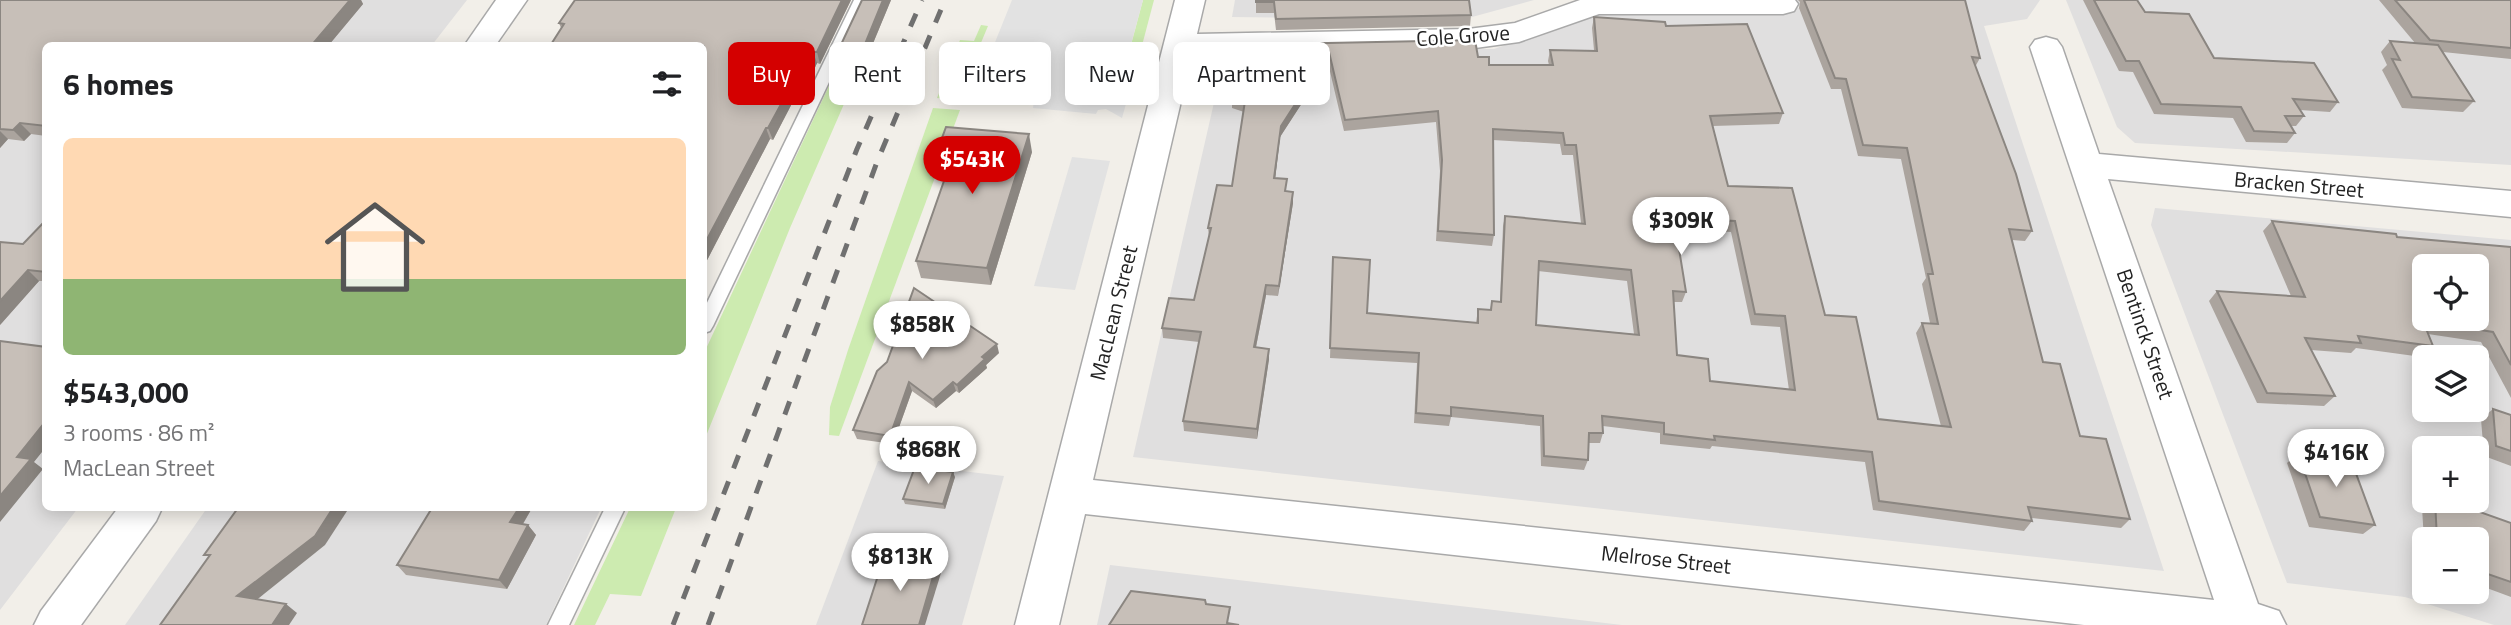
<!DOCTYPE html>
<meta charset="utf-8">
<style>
:root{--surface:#fff;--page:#f6f6f6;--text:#202124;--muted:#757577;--line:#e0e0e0;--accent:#d40000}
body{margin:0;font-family:"Titillium Web",sans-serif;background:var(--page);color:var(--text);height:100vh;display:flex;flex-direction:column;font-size:26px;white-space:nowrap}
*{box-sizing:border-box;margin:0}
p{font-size:23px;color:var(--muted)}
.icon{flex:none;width:38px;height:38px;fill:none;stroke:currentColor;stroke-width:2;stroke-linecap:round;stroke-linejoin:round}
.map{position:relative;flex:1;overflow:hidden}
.details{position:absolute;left:42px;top:42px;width:665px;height:469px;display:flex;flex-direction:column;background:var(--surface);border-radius:10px;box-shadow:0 4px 18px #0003}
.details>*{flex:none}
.hud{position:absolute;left:728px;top:42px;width:665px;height:63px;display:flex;gap:14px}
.buttons{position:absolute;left:2412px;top:254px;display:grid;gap:14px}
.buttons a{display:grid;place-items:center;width:77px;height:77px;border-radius:10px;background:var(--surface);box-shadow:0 4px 18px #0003;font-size:35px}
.price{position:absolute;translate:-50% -60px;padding:0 16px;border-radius:24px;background:#fff;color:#222;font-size:23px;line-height:46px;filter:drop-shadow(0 2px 4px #0008)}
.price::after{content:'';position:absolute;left:50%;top:42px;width:21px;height:16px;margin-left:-10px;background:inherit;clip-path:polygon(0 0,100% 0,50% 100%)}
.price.on{background:var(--accent);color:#fff}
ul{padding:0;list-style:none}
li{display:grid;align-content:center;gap:14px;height:371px;padding:0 21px}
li+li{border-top:2px solid var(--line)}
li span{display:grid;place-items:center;height:217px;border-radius:10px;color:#555}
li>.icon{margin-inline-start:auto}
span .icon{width:126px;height:126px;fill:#fffc;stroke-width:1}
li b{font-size:30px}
h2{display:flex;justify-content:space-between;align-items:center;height:84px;padding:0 21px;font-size:30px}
.tag{padding:0 24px;border-radius:10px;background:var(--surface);box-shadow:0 4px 18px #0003;font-size:24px;line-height:63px}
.tag.on{background:var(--accent);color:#fff}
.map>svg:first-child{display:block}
.residential{fill:#e0dfdf;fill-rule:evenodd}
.grass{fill:#cdebb0}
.parking{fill:#e2e2e2}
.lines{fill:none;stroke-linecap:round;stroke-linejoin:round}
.lane-casing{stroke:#a9a9a9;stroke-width:3}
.street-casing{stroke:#a9a9a9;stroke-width:3}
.lane{fill:#fff;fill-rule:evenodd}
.street{fill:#fff;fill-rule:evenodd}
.rail{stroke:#707070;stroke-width:5;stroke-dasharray:14 14;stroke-linecap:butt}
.wall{fill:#aba49e;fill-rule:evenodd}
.shaded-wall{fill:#8b8681}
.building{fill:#c7bfb8;stroke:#8b8681;stroke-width:2;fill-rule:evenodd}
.labels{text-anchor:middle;stroke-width:5;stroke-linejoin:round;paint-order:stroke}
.street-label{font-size:21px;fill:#222;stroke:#fff}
</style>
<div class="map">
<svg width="2511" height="625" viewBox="0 0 2511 625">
<rect width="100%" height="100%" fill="#f2efe9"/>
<g class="residential">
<path d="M0 0H467L432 45 46 46V508H78L0 610Z"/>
<path d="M1235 0H1534L1461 20 1232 17Z"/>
<path d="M1797 0H2040L2027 19 1984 26 2164 571 1133 457 1226 50 1494 49 1618 5 1799 8Z"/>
<path d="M2066 0H2511V165L2135 143 2117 127Z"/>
<path d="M2155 208 2511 240V625H2494L2405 597 2287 583 2151 225ZM2424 266H2476V318H2424ZM2424 357H2476V410H2424ZM2424 448H2476V500H2424ZM2424 539H2476V592H2424Z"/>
<path d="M878 461 1004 476 962 625H816Z"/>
<path d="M207 508H601L546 625H125Z"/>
<path d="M1110 565 1622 625H1097Z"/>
</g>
<g class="grass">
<path d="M1143 0H1154L1135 72 1124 71Z"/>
<path d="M981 25 988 26 960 93 946 99 937 98 960 40 974 41Z"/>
<path d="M857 26 846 64 861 65 790 228 704 441V353Z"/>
<path d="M933 108 960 110 839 436 829 435 830 407 848 350Z"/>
<path d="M630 508H676L641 596 610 594 595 625H574Z"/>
</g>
<g class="parking">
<path d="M1012 0H1143L1124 70 1135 72 1122 118 1106 109 1098 110 1096 114 1033 108 1034 101 990 97 987 104 971 102Z"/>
<path d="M1072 157 1110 161 1075 290 1034 286Z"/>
</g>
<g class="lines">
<g class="lane-casing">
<g id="lane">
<path d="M854 0H868L713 326 710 331 704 333V309Z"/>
<path d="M605 508H625L569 625H548Z"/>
</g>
</g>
<g class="street-casing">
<g id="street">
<path d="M496 0H527L495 46H464Z"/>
<path d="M1175 0H1205L1197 34 1468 29 1515 23 1580 0H1795L1798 4 1794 11 1783 14H1599L1519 42 1468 49 1192 54 1093 480 2214 600 2030 47 2035 40 2046 37 2057 40 2062 47 2099 154 2511 191V217L2108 179 2258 604 2279 611 2286 625H2084L1085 514 1059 625H1015Z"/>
<path d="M118 508H162L156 521 81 625H34L41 611Z"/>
</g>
</g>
<use href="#lane" class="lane"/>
<use href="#street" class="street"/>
<g class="rail">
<path d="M673 625 857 149 922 0"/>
<path d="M708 625 877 162 945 0"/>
</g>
</g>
<g class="wall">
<path d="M0 0H361L363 4 328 46H46V136L31 134 24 141 8 139 0 148Z"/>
<path d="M575 0H851L820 64 817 63 806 87 801 86 773 140 770 139 704 266V46L561 28 559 23Z"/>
<path d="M862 0H891L864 65 840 64 837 53Z"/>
<path d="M1256 0 1471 15 1470 26 1276 30 1274 13H1256Z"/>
<path d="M1798 0H1965L1980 58 1975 67 2032 231 2025 241 2012 240 2043 362 2080 436 2130 519 2121 528 2031 518 2032 521 2024 531 1873 510 1865 462 1712 446 1710 449 1660 444V433L1603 426V433L1600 443H1588V460L1584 470 1541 466 1540 426 1451 417 1449 426 1414 423 1417 363 1330 358 1333 257 1367 313 1476 323 1478 309 1490 310 1492 301 1500 302 1503 226 1505 216 1581 223 1573 155H1562L1560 144 1493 140 1494 235 1492 246 1436 241 1440 171 1436 122 1344 131 1328 63 1280 137 1275 178 1286 191 1293 192V203L1278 296 1266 295 1256 347 1269 349V359L1257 439 1184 431 1183 421 1199 342 1163 338 1162 328 1194 300 1209 237 1208 228 1232 186 1244 112 1232 108V97L1282 76 1279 55V44L1478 57 1489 65H1549L1548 61 1550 50H1594L1592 28 1594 17 1666 26 1783 113 1779 124 1713 126 1728 186 1825 315 1878 419 1941 426 1916 333 1922 323H1930L1922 284 1926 278 1901 159 1858 156 1841 89H1831L1799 8 1800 2ZM1676 229 1731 232 1751 325 1780 327 1789 390 1710 381 1677 355 1673 302H1682L1686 292ZM1538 271 1627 281 1634 334 1536 325Z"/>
<path d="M2083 0H2137L2145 12 2214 58 2338 102 2330 112 2300 110 2304 116 2296 126H2291L2295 133 2287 143 2246 142 2233 118 2154 114 2133 72 2119 71Z"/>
<path d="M2379 0H2511V59L2443 52 2474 101 2463 112 2402 108 2382 70 2387 65 2381 52 2390 41 2415 43Z"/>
<path d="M1032 152 991 285 921 278 916 261 947 175 939 174 935 157Z"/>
<path d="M46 220V281H39L0 325 23 244Z"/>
<path d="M2272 221 2397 237 2511 247V398L2481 342 2428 334 2433 346 2422 357 2356 348 2351 353 2311 350 2335 396 2324 406 2257 403 2209 301 2217 291 2291 296 2263 231Z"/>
<path d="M999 353 986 365 987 368 959 393 956 391 936 408 912 391 893 444 857 439 853 430 877 371Z"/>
<path d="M2493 409 2511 415V466L2484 456 2481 419Z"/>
<path d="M2298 453 2375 525 2363 534 2309 527 2287 463Z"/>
<path d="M955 477 945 509 905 504 903 499Z"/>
<path d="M2430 500H2446L2511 523V597L2476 584V539H2424V541L2422 507Z"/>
<path d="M432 508H532L523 524 528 525 536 535 507 589 406 575 397 565Z"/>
</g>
<g class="shaded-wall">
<path d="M350 0H361L363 4 328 46H311Z"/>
<path d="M842 0H851L820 64 817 52Z"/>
<path d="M883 0H891L864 65 861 54Z"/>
<path d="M813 52 817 63 806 87 802 75Z"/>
<path d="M1329 52 1328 63 1280 137 1274 189V178L1281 126Z"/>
<path d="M797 75 801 86 773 140 768 128Z"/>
<path d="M20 123 31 134 24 141 13 130Z"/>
<path d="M766 128 770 139 704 266V245Z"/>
<path d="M0 131 8 139 0 148Z"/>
<path d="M1029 134 1032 152 991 285 987 268Z"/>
<path d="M1293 192V203L1278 296 1279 286Z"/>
<path d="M28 270 39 281 0 325V301Z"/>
<path d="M1266 285V295L1254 357V347Z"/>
<path d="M997 344 999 353 986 365 987 368 959 393 957 385 982 357Z"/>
<path d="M1269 349V359L1257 439V429Z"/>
<path d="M909 382 912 391 893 444 890 436Z"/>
<path d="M953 382 956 391 936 408 933 400Z"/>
<path d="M46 421V447L34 462 43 469 0 522V496L17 457Z"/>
<path d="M953 472 955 477 945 509 943 504Z"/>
<path d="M333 508H349L325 545 249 606 237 596Z"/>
<path d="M519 508H532L518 532 510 522Z"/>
<path d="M528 525 536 535 507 589 499 580Z"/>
<path d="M937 563 941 573 925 625H919Z"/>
<path d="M286 604 297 613 289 625H272Z"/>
</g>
<g class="building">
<path d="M0 0H350L311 46H46V126L20 123 13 130 0 129Z"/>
<path d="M575 0H842L817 52H813L802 75H797L768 128H766L704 245V46H550L564 24 559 23Z"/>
<path d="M862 0H883L861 54 837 53Z"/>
<path d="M1256 0H1469L1471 15 1276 19 1274 2H1256Z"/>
<path d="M1804 0H1965L1980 58 1972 57 2016 174 2032 231 2009 229 2043 362 2060 364 2080 436 2106 439 2130 519 2028 507 2032 521 1879 501 1872 452 1714 436 1715 440 1664 434V423L1602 416 1603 433H1589L1588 460 1544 456 1543 416 1451 407V416L1416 413 1419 353 1330 348 1333 257 1370 260 1367 313 1478 323V309L1491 310 1492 301 1501 302 1505 216 1585 224 1576 145H1565L1563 133 1493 129 1494 235 1438 231 1442 160 1438 111 1345 120 1329 52 1281 126 1274 178 1287 179 1285 191 1293 192 1279 286 1266 285 1254 347 1269 349 1257 429 1183 421 1201 332 1162 328 1169 298 1194 300 1211 228H1208L1217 185 1232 186 1245 101 1232 97 1253 67 1283 77 1279 44 1475 40 1478 57H1489V65H1553L1550 50 1597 51 1594 17 1665 22 1666 26 1747 24 1783 113 1710 116 1728 186 1792 188 1825 315 1856 317 1878 419 1951 427 1922 323 1938 324 1928 274H1933L1907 148 1863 145 1846 79 1835 78ZM1674 218 1735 221 1755 314 1785 316 1795 390 1710 381 1708 359 1677 355 1673 291 1686 292ZM1539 261 1631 270 1639 335 1536 325Z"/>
<path d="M2094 0H2137L2145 12 2189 14 2214 58 2314 63 2338 102 2293 99 2304 116H2285L2295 133 2254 131 2241 107 2161 104 2139 61H2126Z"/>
<path d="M2395 0H2511V48L2430 40Z"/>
<path d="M2390 41 2438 45 2474 101 2412 97 2392 59 2400 60Z"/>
<path d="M946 127 1029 134 987 268 916 261 952 158 935 157Z"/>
<path d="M46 220V272L28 270 0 301V242L23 244Z"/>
<path d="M2272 221 2396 234 2397 237 2511 247V365L2493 332 2423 321 2433 346 2358 336 2361 343 2305 338 2335 396 2267 393 2217 291 2305 297ZM2424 266H2476V318H2424Z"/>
<path d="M914 288 997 344 982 357 985 359 957 385 953 382 933 400 909 382 890 436 853 430 877 371 887 362Z"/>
<path d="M0 341 46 347V421L17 457 31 459 0 496Z"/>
<path d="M2493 409 2511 415V451L2496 446Z"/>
<path d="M2298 453 2351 460 2375 525 2320 517Z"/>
<path d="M915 467 953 472 943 504 903 499Z"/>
<path d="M2435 500H2446L2511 523V582L2476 570V539H2437Z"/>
<path d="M238 508H333L315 536 237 596 286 604 272 625H160L210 555H204Z"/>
<path d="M432 508H519L510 522 528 525 499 580 397 565Z"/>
<path d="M884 557 937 563 919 625H862Z"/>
<path d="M1131 591 1205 600 1206 604 1230 607 1227 623 1239 625H1109Z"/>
</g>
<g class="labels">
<g class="street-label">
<text transform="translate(1463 36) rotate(-4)" y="7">Cole Grove</text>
<text transform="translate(2299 185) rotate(5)" y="7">Bracken Street</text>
<text transform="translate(1114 313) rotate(-76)" y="7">MacLean Street</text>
<text transform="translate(2145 334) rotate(71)" y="7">Bentinck Street</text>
<text transform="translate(1666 560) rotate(6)" y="7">Melrose Street</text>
</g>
</g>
</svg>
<div class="buttons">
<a><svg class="icon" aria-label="locate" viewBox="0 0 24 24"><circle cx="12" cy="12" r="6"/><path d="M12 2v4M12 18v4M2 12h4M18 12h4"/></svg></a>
<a><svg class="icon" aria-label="layers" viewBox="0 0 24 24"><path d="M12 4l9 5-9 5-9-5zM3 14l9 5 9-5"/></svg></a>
<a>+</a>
<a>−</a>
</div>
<b class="price on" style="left:972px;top:196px">$543K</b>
<b class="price" style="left:1681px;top:257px">$309K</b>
<b class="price" style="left:922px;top:361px">$858K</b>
<b class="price" style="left:928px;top:486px">$868K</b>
<b class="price" style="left:2336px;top:489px">$416K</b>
<b class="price" style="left:900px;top:593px">$813K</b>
<div class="hud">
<a class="tag on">Buy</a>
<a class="tag">Rent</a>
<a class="tag">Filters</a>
<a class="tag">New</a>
<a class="tag">Apartment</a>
</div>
<section class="details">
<h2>6 homes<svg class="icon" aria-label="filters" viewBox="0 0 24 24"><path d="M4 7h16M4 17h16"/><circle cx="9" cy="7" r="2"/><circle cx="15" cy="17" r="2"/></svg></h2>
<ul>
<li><span style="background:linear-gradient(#ffd9b3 65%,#8fb573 0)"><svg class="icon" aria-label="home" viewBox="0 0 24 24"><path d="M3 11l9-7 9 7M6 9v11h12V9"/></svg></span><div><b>$543,000</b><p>3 rooms · 86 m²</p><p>MacLean Street</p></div></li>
</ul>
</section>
</div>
